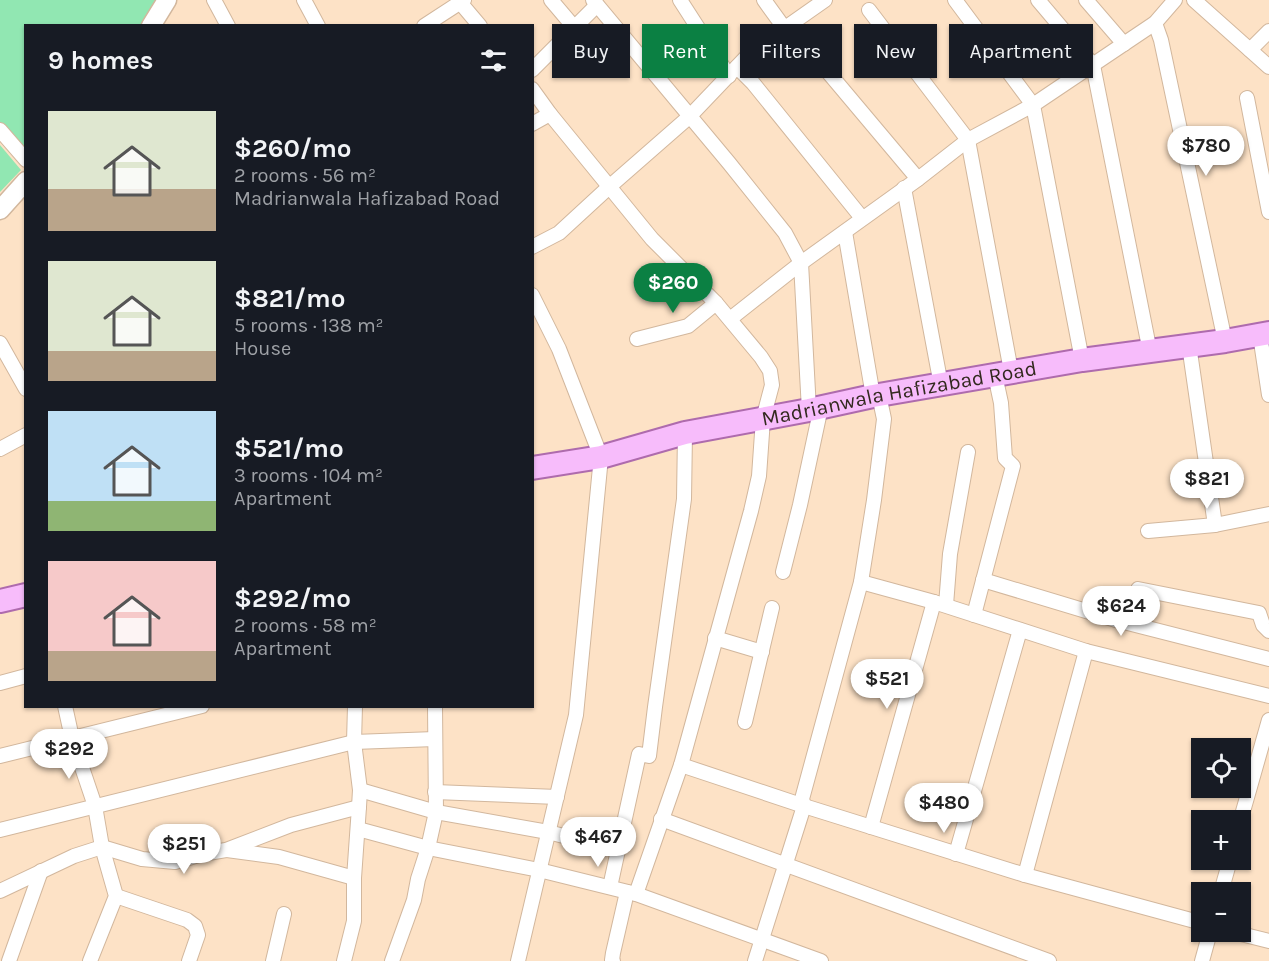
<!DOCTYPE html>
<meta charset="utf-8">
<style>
:root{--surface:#171b24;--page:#242831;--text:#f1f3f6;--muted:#9ea1a6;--accent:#0b8043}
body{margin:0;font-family:Karla,sans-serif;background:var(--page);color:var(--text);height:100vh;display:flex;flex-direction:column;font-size:22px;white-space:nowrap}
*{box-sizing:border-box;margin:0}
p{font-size:20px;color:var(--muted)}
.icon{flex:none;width:33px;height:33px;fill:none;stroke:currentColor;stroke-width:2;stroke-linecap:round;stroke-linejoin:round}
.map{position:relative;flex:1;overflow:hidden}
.panel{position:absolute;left:24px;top:24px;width:510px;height:684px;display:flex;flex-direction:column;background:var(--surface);border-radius:0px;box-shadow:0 2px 4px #0004}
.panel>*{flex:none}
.top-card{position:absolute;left:552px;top:24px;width:570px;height:54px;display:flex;gap:12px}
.buttons{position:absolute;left:1191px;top:738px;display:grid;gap:12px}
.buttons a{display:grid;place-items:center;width:60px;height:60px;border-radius:0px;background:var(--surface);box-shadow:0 2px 4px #0004;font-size:30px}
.price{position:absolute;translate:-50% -51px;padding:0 14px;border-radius:21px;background:#fff;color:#222;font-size:20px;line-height:39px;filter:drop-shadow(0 2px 3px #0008)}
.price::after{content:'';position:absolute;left:50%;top:36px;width:18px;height:14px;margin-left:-9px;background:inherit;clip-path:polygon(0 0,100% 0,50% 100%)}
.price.active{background:var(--accent);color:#fff}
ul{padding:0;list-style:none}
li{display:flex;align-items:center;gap:18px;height:150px;padding:0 24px}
li span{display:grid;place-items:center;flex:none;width:168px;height:120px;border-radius:0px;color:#555}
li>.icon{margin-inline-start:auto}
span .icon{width:72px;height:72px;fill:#fffc;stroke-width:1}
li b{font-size:26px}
h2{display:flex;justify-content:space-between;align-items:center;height:72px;padding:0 24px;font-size:26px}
.chip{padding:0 21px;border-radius:0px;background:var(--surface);box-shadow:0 2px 4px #0004;font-size:21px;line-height:54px}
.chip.active{background:var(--accent);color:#fff}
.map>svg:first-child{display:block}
.green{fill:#91e7b2}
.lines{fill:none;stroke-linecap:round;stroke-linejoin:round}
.minor-casing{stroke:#d2b79d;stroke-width:16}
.tertiary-casing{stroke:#d2b79d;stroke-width:21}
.primary-casing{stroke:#ae6bad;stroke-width:26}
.minor{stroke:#fff;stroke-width:14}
.tertiary{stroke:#fff;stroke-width:18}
.primary{stroke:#f7bcfb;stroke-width:22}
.labels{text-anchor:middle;stroke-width:6;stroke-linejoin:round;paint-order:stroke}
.street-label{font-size:21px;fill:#33291f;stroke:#fdf2e7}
</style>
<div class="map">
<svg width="1269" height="961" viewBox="0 0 1269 961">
<rect width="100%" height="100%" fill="#fde2c6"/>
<g class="green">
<path d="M0 0H161L140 25 26 26 25 151 0 123Z"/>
<path d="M0 145 21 170 0 192Z"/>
</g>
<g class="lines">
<g class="minor-casing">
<g id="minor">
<path d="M214 0 228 26"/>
<path d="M304 0 318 26"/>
<path d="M458 0 480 26"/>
<path d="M551 0 595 52"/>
<path d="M593 0 729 163 785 233 801 263 809 410"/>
<path d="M680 0 729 76"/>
<path d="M764 0 785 29"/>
<path d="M955 0 1033 105 1082 360"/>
<path d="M1038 0 1093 65 1150 352"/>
<path d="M1086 0 1124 44"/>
<path d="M1194 0 1269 67"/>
<path d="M869 10 968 140 1011 371"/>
<path d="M1155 23 1161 40 1225 341"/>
<path d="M424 26 464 0"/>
<path d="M1250 50 1269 31"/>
<path d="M812 53 918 179"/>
<path d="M737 67 753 83 862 218"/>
<path d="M532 70 597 5"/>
<path d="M532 89 550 114 652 239 716 303 761 357 770 371 772 385 763 419 759 476 751 511 681 765 636 894"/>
<path d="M1247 98 1269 212"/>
<path d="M532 124 550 114"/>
<path d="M0 130 26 160"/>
<path d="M904 188 941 385"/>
<path d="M845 232 873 396"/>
<path d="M532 247 559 233 609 187 689 117 751 52 825 0"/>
<path d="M730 319 801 263 918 179 968 140 1033 105 1155 23 1175 0"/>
<path d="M1260 335 1269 395"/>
<path d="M637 339 688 326 716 303"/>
<path d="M0 343 26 389"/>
<path d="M1189 345 1215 525"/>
<path d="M0 449 26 435"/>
<path d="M1148 531 1215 525 1269 514"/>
<path d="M783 572 800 505 821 407"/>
<path d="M983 580 1116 620 1269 659"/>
<path d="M861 582 934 602 1086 651 1269 696"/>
<path d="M1138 589 1259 613 1263 625 1269 631"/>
<path d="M946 605 950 554 968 452"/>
<path d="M974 615 1013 466 1005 458 1001 403 995 375"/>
<path d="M715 638 762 652"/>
<path d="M0 683 26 676"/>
<path d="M65 706 72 738 95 806 102 847 116 896 90 961"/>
<path d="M745 722 772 608"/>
<path d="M0 756 202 706"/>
<path d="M681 765 804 806 1025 875 1202 923"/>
<path d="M360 790 436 812 548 832 618 850"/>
<path d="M435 792 557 797"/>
<path d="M661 819 1049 961"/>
<path d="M1240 822 1269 720"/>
<path d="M871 827 934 602"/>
<path d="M358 829 428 848 539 870 636 894 821 961"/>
<path d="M0 830 354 742 435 739"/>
<path d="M227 850 279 857 354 878"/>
<path d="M956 854 1020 630"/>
<path d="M1025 875 1086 651"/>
<path d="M610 887 639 754 649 756 655 707 684 499 685 433"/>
<path d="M0 891 74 856 102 847 142 859 175 862 202 854 226 850 291 825 359 807"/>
<path d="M1221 892 1230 860"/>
<path d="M116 896 187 920 195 926 198 935 189 961"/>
<path d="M1233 932 1269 941"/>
<path d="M9 961 41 871"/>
<path d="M273 961 284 914"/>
<path d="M344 961 354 921V878L359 807 360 790 354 742 355 706"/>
<path d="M392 961 414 900 418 879 428 848 436 812 435 706"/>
<path d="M518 961 576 715 601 457 559 349 532 295"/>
<path d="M613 961 612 960 613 953 627 892"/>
<path d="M755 961 804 806 802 799 861 582 874 500 884 419 879 395"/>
<path d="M1202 961 1210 932"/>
</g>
</g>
<g class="tertiary-casing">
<g id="tertiary">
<path d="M151 26 167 0"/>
<path d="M0 210 26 181"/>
</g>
</g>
<g class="primary-casing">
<g id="primary">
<path id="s1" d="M532 468 601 457 685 433 809 410 873 396 1082 360 1225 341 1269 333"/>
<path d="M0 601 26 595"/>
</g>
</g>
<use href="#minor" class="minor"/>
<use href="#tertiary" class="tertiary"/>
<use href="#primary" class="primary"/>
</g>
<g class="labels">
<g class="street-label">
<text dy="7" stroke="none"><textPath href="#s1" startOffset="375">Madrianwala Hafizabad Road</textPath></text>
</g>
</g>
</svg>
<div class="buttons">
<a><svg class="icon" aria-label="locate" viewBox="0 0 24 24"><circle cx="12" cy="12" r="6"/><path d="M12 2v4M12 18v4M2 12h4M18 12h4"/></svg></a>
<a>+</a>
<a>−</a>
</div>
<b class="price" style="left:1206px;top:177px">$780</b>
<b class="price active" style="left:673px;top:314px">$260</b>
<b class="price" style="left:1207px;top:510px">$821</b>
<b class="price" style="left:1121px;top:637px">$624</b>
<b class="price" style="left:887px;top:710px">$521</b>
<b class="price" style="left:69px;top:780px">$292</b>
<b class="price" style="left:944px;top:834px">$480</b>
<b class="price" style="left:598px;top:868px">$467</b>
<b class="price" style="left:184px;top:875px">$251</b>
<div class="top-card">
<a class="chip">Buy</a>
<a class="chip active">Rent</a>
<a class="chip">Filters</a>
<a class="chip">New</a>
<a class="chip">Apartment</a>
</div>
<section class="panel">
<h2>9 homes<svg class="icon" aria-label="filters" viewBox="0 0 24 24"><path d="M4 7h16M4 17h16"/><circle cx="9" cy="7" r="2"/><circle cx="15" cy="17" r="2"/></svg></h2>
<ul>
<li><span style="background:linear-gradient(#dfe7d0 65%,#b9a48a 0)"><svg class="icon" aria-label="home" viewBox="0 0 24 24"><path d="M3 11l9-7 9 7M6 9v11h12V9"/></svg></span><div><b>$260/mo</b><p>2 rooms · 56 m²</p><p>Madrianwala Hafizabad Road</p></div></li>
<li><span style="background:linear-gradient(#dfe7d0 75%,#b9a48a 0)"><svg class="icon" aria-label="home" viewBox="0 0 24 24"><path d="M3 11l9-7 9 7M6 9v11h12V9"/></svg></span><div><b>$821/mo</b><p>5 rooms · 138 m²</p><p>House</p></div></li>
<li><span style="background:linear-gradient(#bfe0f5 75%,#8fb573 0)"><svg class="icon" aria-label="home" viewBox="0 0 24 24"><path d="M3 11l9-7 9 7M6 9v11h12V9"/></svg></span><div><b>$521/mo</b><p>3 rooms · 104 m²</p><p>Apartment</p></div></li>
<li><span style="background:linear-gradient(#f6c9c9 75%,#b9a48a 0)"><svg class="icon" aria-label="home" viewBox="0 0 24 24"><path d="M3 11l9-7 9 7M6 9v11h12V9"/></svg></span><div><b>$292/mo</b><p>2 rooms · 58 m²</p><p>Apartment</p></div></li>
</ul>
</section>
</div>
